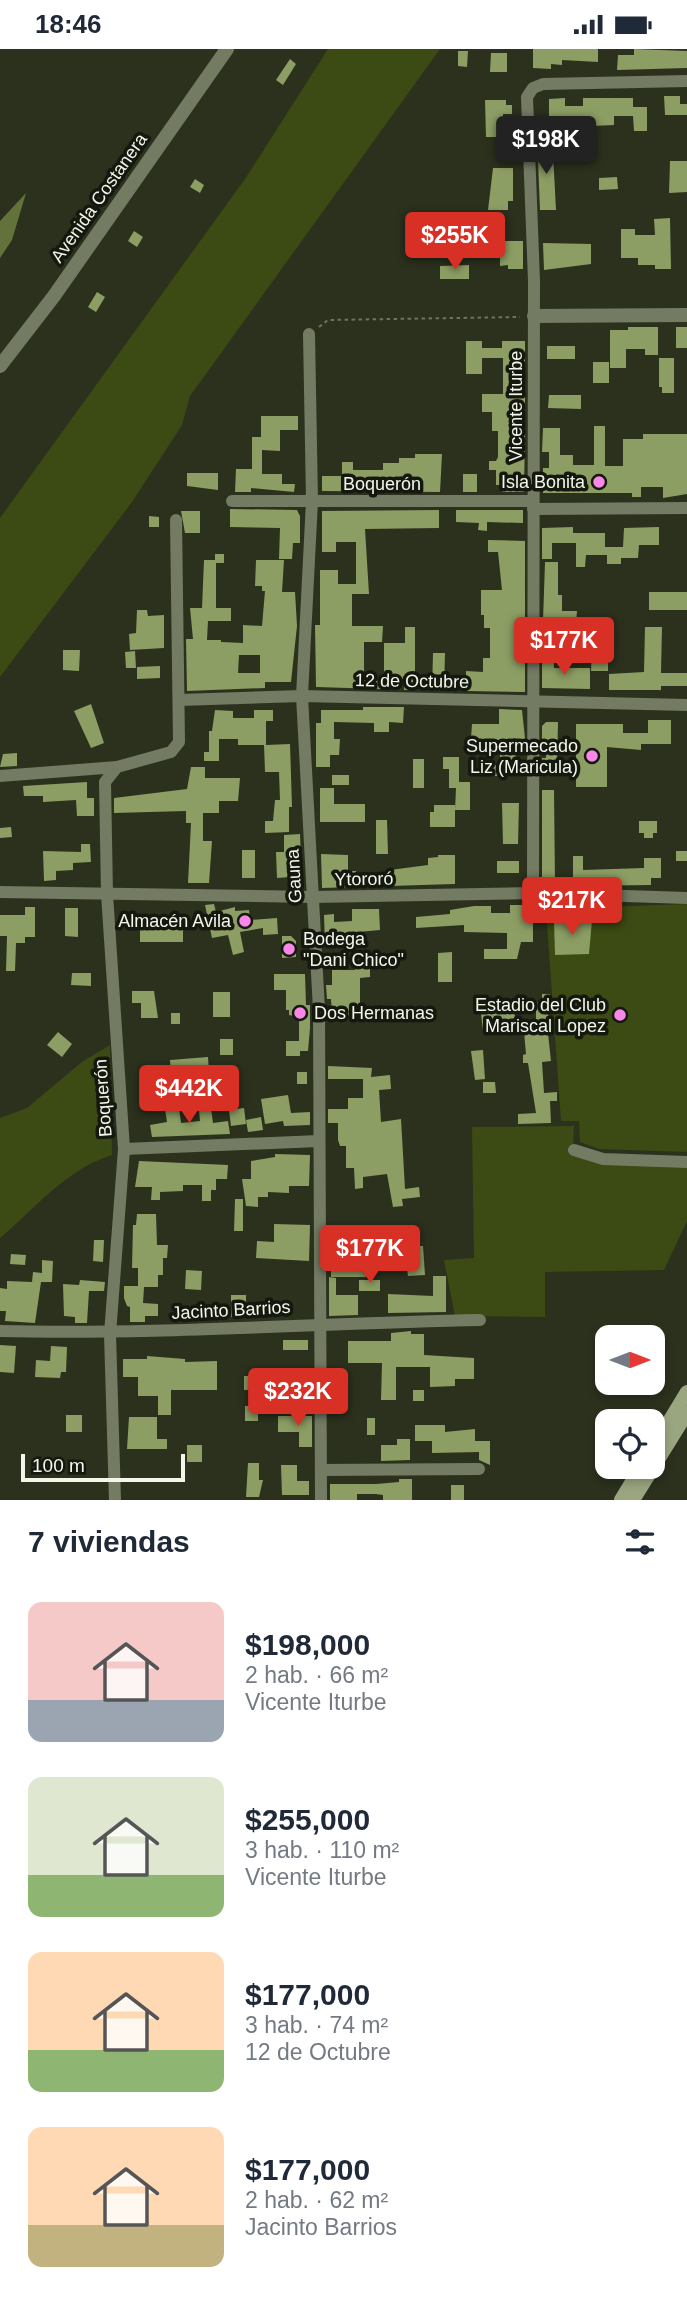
<!DOCTYPE html>
<html lang="es">
<meta charset="utf-8">
<style>
:root{--surface:#fff;--page:#f2f2f3;--text:#1f2937;--muted:#747a83;--accent:#d93025}
body{margin:0;font-family:Arial,sans-serif;background:var(--page);color:var(--text);height:100vh;display:flex;flex-direction:column;font-size:26px;white-space:nowrap}
*{box-sizing:border-box;margin:0}
p{font-size:23px;color:var(--muted)}
.icon{flex:none;width:38px;height:38px;fill:none;stroke:currentColor;stroke-width:2;stroke-linecap:round;stroke-linejoin:round}
.map{position:relative;height:1451px;overflow:hidden}
.side{display:flex;flex-direction:column;background:var(--surface);flex:1}
.side>*{flex:none}
.needle{width:46px;rotate:90deg}
.tools{position:absolute;left:595px;top:1276px;display:grid;gap:14px}
.tools a{display:grid;place-items:center;width:70px;height:70px;border-radius:14px;background:var(--surface);box-shadow:0 4px 10px #0003;font-size:35px}
.scale{position:absolute;left:21px;bottom:18px;width:164px;box-sizing:border-box;padding-left:7px;border:4px solid #f2f7ea;border-top:0;font-size:19px;line-height:24px;white-space:nowrap;color:#f2f7ea;-webkit-text-stroke:5px #15180f;paint-order:stroke}
.price{position:absolute;translate:-50% -60px;padding:0 16px;border-radius:7px;background:var(--accent);color:#fff;font-size:23px;line-height:46px;filter:drop-shadow(0 2px 4px #0008)}
.price::after{content:'';position:absolute;left:50%;top:42px;width:21px;height:16px;margin-left:-10px;background:inherit;clip-path:polygon(0 0,100% 0,50% 100%)}
.price.on{background:#222;color:#fff}
ul{padding:0;list-style:none}
li{display:flex;align-items:center;gap:21px;height:175px;padding:0 28px}
li span{display:grid;place-items:center;flex:none;width:196px;height:140px;border-radius:14px;color:#555}
li>.icon{margin-inline-start:auto}
span .icon{width:84px;height:84px;fill:#fffc;stroke-width:1}
li b{font-size:30px}
h2{display:flex;justify-content:space-between;align-items:center;height:84px;padding:0 28px;font-size:30px}
.status{display:flex;justify-content:space-between;align-items:center;height:49px;padding:0 35px;background:var(--surface);direction:ltr}
.status svg{height:19px;fill:currentColor}
.map>svg:first-child{display:block}
.green{fill:#3c4a13}
.water{fill:#62723a}
.building{fill:#8c9e64;fill-rule:evenodd}
.lines{fill:none;stroke-linecap:round;stroke-linejoin:round}
.path{stroke:#6e7362;stroke-width:2;stroke-dasharray:3.5 3.5;stroke-linecap:butt}
.minor{stroke:#737b63;stroke-width:12}
.tertiary{stroke:#737b63;stroke-width:14}
.secondary{stroke:#9aa680;stroke-width:14}
.poi-dot{fill:#f987e8;stroke:#15180f;stroke-width:2.5}
.labels{text-anchor:middle;stroke-width:7;stroke-linejoin:round;paint-order:stroke}
.street-label{font-size:18px;fill:#f2f7ea;stroke:#15180f}
.poi-label{font-size:18px;fill:#f2f7ea;stroke:#15180f;text-anchor:end}
</style>
<div class="status"><b>18:46</b><svg viewBox="0 0 49 12"><path d="M0 12V9h3v3zM5 12V6h3v6zM10 12V3h3v9zM15 12V0h3v12zM26 1h20v11H26zM47 4h2v5h-2z"/></svg></div>
<div class="map">
<svg width="687" height="1451" viewBox="0 0 687 1451">
<rect width="100%" height="100%" fill="#2b311d"/>
<g class="green">
<path d="M328 0H440L190 347 182 376 132 453 0 628V469L245 130Z"/>
<path d="M687 855V1103L599 1100 580 1093 579 1072H561L546 860Z"/>
<path d="M110 996 112 1106C66 1120 36 1159 0 1189V1069L27 1059 82 1013Z"/>
<path d="M574 1077 573 1103 687 1117V1172L664 1221 545 1223V1268L455 1267 444 1211 474 1209 472 1078Z"/>
</g>
<path class="water" d="M26 144 12 191 0 209V172Z"/>
<g class="building">
<path d="M533 0H598V13L562 11V16L551 15V20L533 19Z"/>
<path d="M634 0 687 2V19L617 21 618 6H634Z"/>
<path d="M458 2H468L467 18 458 17Z"/>
<path d="M491 4H507V23H490Z"/>
<path d="M290 10 296 15 283 36 276 31Z"/>
<path d="M664 47H680V55H687V66H665Z"/>
<path d="M565 49V57H583V49H633V58H647V82H634L633 67H614V76L592 77V84H583V74H568V67L549 68V50Z"/>
<path d="M485 51H506V56H512V65H503V88H486Z"/>
<path d="M539 69H549V80H540Z"/>
<path d="M537 86H546V104H553L556 161H540Z"/>
<path d="M670 112H687V143L669 144Z"/>
<path d="M493 119H513V152H508V161H488Z"/>
<path d="M617 128 618 140 599 141V129Z"/>
<path d="M195 130 204 136 200 144 190 138Z"/>
<path d="M670 169 671 220H655V216H638V209H621V180H635V186H655L654 170Z"/>
<path d="M134 182 143 188 137 198 128 192Z"/>
<path d="M500 192H523V220H508V216L500 217Z"/>
<path d="M543 194 591 195V215L544 221Z"/>
<path d="M469 216V230H440V217Z"/>
<path d="M97 243 105 248 96 263 88 258Z"/>
<path d="M628 278H658V306H645V300H626V319H610V281H628Z"/>
<rect x="676" y="278" width="11" height="21"/>
<path d="M466 292H482V299H502V292H525V363H518V383H525L524 443H502V436H496V421H489V412H496L498 408V382H492V363H482V345H503V309H482V325H466Z"/>
<rect x="547" y="297" width="28" height="13"/>
<path d="M659 309H674V344H662V338H659Z"/>
<rect x="593" y="313" width="16" height="21"/>
<path d="M549 346H581V360L548 359Z"/>
<path d="M261 367H298V381H280V402L262 401V425H282V435H295L294 443 251 439V443H235L236 420H252V388H261Z"/>
<path d="M594 377H605V417H623V390H643V385H687V445L663 449V438H641V448H632V444H543V419H549V403H542L543 379H560V406H573V416H594Z"/>
<path d="M415 405H442L440 443 322 442V427H342V413H353V421H383V414H399V409H415Z"/>
<path d="M187 424H218V441L187 437Z"/>
<rect x="463" y="425" width="14" height="18"/>
<path d="M230 460 297 461 300 467V494H293L292 510H279L280 479 230 478Z"/>
<path d="M439 461V479L365 480 369 545H352V577H383L382 593H364V631L381 632V640L316 638 315 576H320V521H338V535H356V493H336V503H322V462Z"/>
<path d="M456 461H523V474L487 473V482L478 481 479 474 456 473Z"/>
<path d="M181 462H200V484H185Z"/>
<path d="M149 467 159 468V478H149Z"/>
<path d="M573 478V484H605V498H623L624 479 659 478V496H639L638 509H621V515H607V506H586L585 518H576V494H552V510H542V479Z"/>
<path d="M488 491 525 492V643L466 642V622L483 623V609H490V579H484V566H481V541H502L498 503H488Z"/>
<path d="M215 505H224V514H216V559H231V572H208L207 591H221V593L243 594V576L262 577 265 542H262V537H255L256 511H284L282 543H295L297 577 291 633H265V639L187 642 186 590H193L190 559H202L204 511H215ZM239 606H260V624H238Z"/>
<path d="M545 513H558V546H562V562H577L575 586H562V594H547L546 572H543Z"/>
<rect x="649" y="543" width="38" height="18"/>
<path d="M137 561H147L148 567 164 566V599L130 601 129 585 136 584Z"/>
<path d="M405 578H415V641H404V630H384V594H405Z"/>
<path d="M645 578H662L661 624H687V637H661V641H609V625L644 623Z"/>
<path d="M592 600H608V622H591Z"/>
<path d="M63 601H80L79 622 63 621Z"/>
<path d="M135 602 136 619H126L125 603Z"/>
<path d="M433 604H445L444 642 432 641Z"/>
<path d="M542 609H554V619H590V640L542 639Z"/>
<path d="M160 617V629L137 630V618Z"/>
<path d="M91 655 104 694 91 699 74 662Z"/>
<path d="M363 658H404L403 674 389 673V683H374V674L334 673V690H340L339 706H330V718H316V674H321V661H363Z"/>
<path d="M499 660 522 661 525 689 523 701 516 700V727H481V716H500V693L479 692V704H470L472 675H499Z"/>
<path d="M215 661 233 662V669H254V661H273V672H266V696L290 695 292 758H289V783L265 784V772H273L275 751H280L279 723H265L264 696H238V690H219V712H204V703H209V682H212Z"/>
<path d="M648 671H671V695H641V701L607 698V738H576V675H623V684H648Z"/>
<path d="M546 673H558L557 718H542V709H546L547 691H542V677Z"/>
<path d="M17 704V717L0 718 3 705Z"/>
<path d="M443 708H459V733H470V761H455L456 739H449V720H443Z"/>
<rect x="413" y="710" width="11" height="29"/>
<path d="M191 718H205V729H240L238 752H219V764H203V792H212L209 834H188L191 774H186V762L114 764V749L187 740Z"/>
<rect x="332" y="726" width="17" height="10"/>
<path d="M87 733V749H94V767H77L76 751 43 753V747H24L23 737Z"/>
<path d="M320 739H334V755H365V773H320Z"/>
<path d="M542 741H554L555 836H542Z"/>
<path d="M502 754H519L518 795H503Z"/>
<path d="M434 756H455V778H430V763H434Z"/>
<path d="M376 771H387L388 805H376Z"/>
<path d="M639 772H657V784H653V789H644V784H639Z"/>
<path d="M11 778 12 788 0 789V779Z"/>
<path d="M300 785 302 833H290V828L277 829 276 803H284V786Z"/>
<path d="M81 795H90L91 813 73 814V821L56 822V831L44 832 43 802 81 803Z"/>
<rect x="242" y="801" width="13" height="28"/>
<rect x="676" y="802" width="11" height="10"/>
<path d="M321 805 348 806V822H356V838L322 839Z"/>
<path d="M438 806H455V835L390 837V821L428 816V809L438 808Z"/>
<path d="M573 807H583V821L644 819V809H661V829H651V836L573 837Z"/>
<rect x="497" y="812" width="22" height="12"/>
<path d="M214 855 216 863 235 858V862L249 861 250 871 277 869 278 885 263 886V879L240 883 244 903 233 906 228 886 212 889 205 856Z"/>
<path d="M510 856H523V864H533V893H521L517 910H484V900H507V884L464 883V876L416 879V868L450 865V861L474 857H491V864H510Z"/>
<path d="M25 858H35V888H25V894H16L15 922H6L7 887H0V866H25Z"/>
<path d="M65 859H78V888L65 887Z"/>
<path d="M352 860H379L380 881 347 884V896L325 895 324 866 334 865V873L352 872Z"/>
<path d="M158 868H170V873H183V893H140V873H158Z"/>
<path d="M554 871H592L589 905 555 906Z"/>
<path d="M282 887H291L296 892V908L282 909Z"/>
<path d="M452 903V933H438V904Z"/>
<path d="M370 916V928L360 929V967H332L331 950H327L326 936H332V921H355V917Z"/>
<path d="M72 924H91V937L71 936Z"/>
<path d="M274 925H305L306 956H310V979L308 1002H300V1007H286V992H299V968L289 966V961H286V941H274Z"/>
<path d="M132 942H154L158 969H141V954H132Z"/>
<rect x="213" y="943" width="17" height="25"/>
<path d="M542 945H550L551 960H548L549 975H547L551 1012 542 1013 544 1044 557 1043V1052H550L551 1074 518 1075V1065L536 1064 528 1014H523V1006L526 1005 524 983 536 982V953H542Z"/>
<path d="M496 955H514L516 981H483L480 957Z"/>
<rect x="171" y="964" width="9" height="11"/>
<path d="M58 983 72 995 62 1008 47 996Z"/>
<rect x="220" y="990" width="13" height="16"/>
<path d="M483 1001 485 1030 475 1031 471 1002Z"/>
<path d="M208 1008 209 1023 171 1025 170 1011Z"/>
<path d="M328 1017 372 1019 371 1028 390 1026 391 1040 379 1041 381 1073 401 1070 405 1140 419 1138 420 1148 402 1150 403 1157 393 1158 387 1125 363 1128V1139L355 1140 354 1119H346V1097H340L338 1091V1074H328V1060H348V1049H363V1030H328Z"/>
<rect x="297" y="1023" width="10" height="12"/>
<path d="M483 1033H495L496 1044H483Z"/>
<path d="M288 1046 291 1064 310 1063V1076L284 1077 283 1072 265 1075 261 1050Z"/>
<path d="M179 1059 181 1074 200 1072 199 1061 211 1059 213 1074 228 1072 230 1085 152 1088 150 1076 167 1073 165 1060Z"/>
<path d="M244 1059 246 1075 231 1077 229 1061Z"/>
<path d="M261 1068 263 1081 248 1083 246 1071Z"/>
<path d="M275 1105 310 1106 309 1137H289V1144L268 1143V1148H258V1158L246 1157 242 1130H251V1112L275 1108Z"/>
<path d="M139 1112 228 1116 227 1130H216V1141H211V1152H202V1136H183V1142L160 1143V1151H151L152 1138H135Z"/>
<path d="M235 1150H243V1182H234Z"/>
<path d="M137 1165H156L157 1196H168L167 1209H163V1226H158V1238H144L143 1254 158 1255V1267H145V1273H130V1258L127 1257 124 1249V1237H138V1219H132L133 1176H136Z"/>
<path d="M274 1175 310 1176 309 1212 256 1209 257 1192 274 1193Z"/>
<path d="M94 1191H104L103 1213 93 1212Z"/>
<path d="M373 1196H383V1209L374 1210Z"/>
<path d="M404 1197H423L425 1226 408 1227Z"/>
<path d="M11 1205 26 1206 25 1216 10 1215Z"/>
<path d="M42 1211 53 1212 52 1233H41L35 1274 5 1272 6 1262H0V1239L7 1240V1232L32 1233 33 1223 42 1224Z"/>
<rect x="331" y="1212" width="35" height="16"/>
<path d="M186 1221 202 1222 201 1241 185 1240Z"/>
<path d="M433 1227H446V1263L388 1264V1245L433 1247Z"/>
<path d="M329 1228 336 1229V1246H358V1266L329 1267Z"/>
<path d="M80 1231 105 1233 104 1242H89L87 1274H75V1268L64 1267 63 1235 79 1236Z"/>
<rect x="359" y="1231" width="21" height="11"/>
<rect x="231" y="1246" width="15" height="22"/>
<path d="M411 1282V1285H424V1306L474 1309V1330H455V1337L430 1338V1318H396V1351H381L382 1314H348V1292H391V1284Z"/>
<rect x="283" y="1291" width="25" height="10"/>
<path d="M0 1296 16 1297 14 1324 0 1323Z"/>
<path d="M51 1297 67 1298 66 1323H61L60 1329 35 1328 36 1311 50 1312Z"/>
<path d="M147 1307 185 1310V1313L217 1312V1341H171V1366H158V1347H138V1328H123V1310H147Z"/>
<path d="M282 1319H302V1326H312V1347H285Z"/>
<rect x="244" y="1327" width="15" height="14"/>
<rect x="413" y="1341" width="11" height="11"/>
<rect x="245" y="1357" width="13" height="15"/>
<rect x="66" y="1366" width="16" height="17"/>
<path d="M278 1367H312V1398H299V1383H278Z"/>
<path d="M129 1368H157V1390H167V1400H127Z"/>
<rect x="367" y="1369" width="8" height="17"/>
<path d="M415 1376H445V1383L475 1380V1392H490V1416L479 1411V1403L432 1404V1392H415Z"/>
<path d="M397 1390H410V1411L381 1412V1396H397Z"/>
<rect x="187" y="1396" width="15" height="17"/>
<path d="M248 1414H259V1431H263L259 1448H246Z"/>
<path d="M281 1416H297V1432H309V1446H282Z"/>
<path d="M399 1430H412V1451H383V1446L376 1445H357V1451H330V1435H376L399 1433Z"/>
<rect x="451" y="1436" width="13" height="15"/>
</g>
<g class="lines">
<path class="path" d="M319 278 328 271 520 268"/>
<g class="minor">
<path d="M309 285 312 452 302 647 319 961 321 1451"/>
<path d="M232 452H533"/>
<path d="M533 460 687 459"/>
<path d="M179 651 302 647 687 656"/>
<path d="M0 727 117 718"/>
<path d="M0 843 313 848 533 844 687 849"/>
<path d="M533 844 534 232 527 48 533 39 543 35 687 32"/>
<path d="M124 1100 319 1092"/>
<path d="M574 1101 603 1110 687 1113"/>
<path d="M0 1282C160 1286 320 1274 480 1271"/>
<path d="M321 1421 479 1420"/>
<path d="M115 1451 110 1285 124 1100 107 845 105 733 117 718 171 703 179 693 176 471"/>
</g>
<g class="tertiary">
<path d="M534 267 687 266"/>
<path d="M0 317 54 247 227 0"/>
</g>
<g class="secondary">
<path d="M653 1399 687 1343"/>
<path d="M621 1451 641 1418"/>
<path d="M633 1451 687 1364"/>
</g>
</g>
<g class="poi-dot">
<circle cx="599" cy="433" r="7"/>
<circle cx="592" cy="707" r="7"/>
<circle cx="245" cy="872" r="7"/>
<circle cx="289" cy="900" r="7"/>
<circle cx="300" cy="964" r="7"/>
<circle cx="620" cy="966" r="7"/>
</g>
<g class="labels">
<g class="street-label">
<text transform="translate(99 149) rotate(-55)" y="6">Avenida Costanera</text>
<text transform="translate(516 357) rotate(-90)" y="6">Vicente Iturbe</text>
<text x="382" y="441">Boquerón</text>
<text transform="translate(412 632) rotate(1)" y="6">12 de Octubre</text>
<text transform="translate(294 827) rotate(-93)" y="6">Gauna</text>
<text transform="translate(364 830) rotate(-1)" y="6">Ytororó</text>
<text transform="translate(103 1049) rotate(-94)" y="6">Boquerón</text>
<text transform="translate(231 1261) rotate(-3)" y="6">Jacinto Barrios</text>
</g>
<g class="poi-label">
<text x="585" y="439">Isla Bonita</text>
<text x="578" y="703">Supermecado<tspan x="578" dy="21">Liz (Maricula)</tspan></text>
<text x="231" y="878">Almacén Avila</text>
<text x="303" y="896" text-anchor="start">Bodega<tspan x="303" dy="21">"Dani Chico"</tspan></text>
<text x="606" y="962">Estadio del Club<tspan x="606" dy="21">Mariscal Lopez</tspan></text>
<text x="314" y="970" text-anchor="start">Dos Hermanas</text>
</g>
</g>
</svg>
<div class="tools">
<a><svg class="needle" viewBox="-14 -14 28 28"><path d="M0-13l5 13h-10z" fill="#e53935"/><path d="M0 13l5-13h-10z" fill="#747a83"/></svg></a>
<a><svg class="icon" aria-label="locate" viewBox="0 0 24 24"><circle cx="12" cy="12" r="6"/><path d="M12 2v4M12 18v4M2 12h4M18 12h4"/></svg></a>
</div>
<div class="scale">100 m</div>
<b class="price on" style="left:546px;top:127px">$198K</b>
<b class="price" style="left:455px;top:223px">$255K</b>
<b class="price" style="left:564px;top:628px">$177K</b>
<b class="price" style="left:572px;top:888px">$217K</b>
<b class="price" style="left:189px;top:1076px">$442K</b>
<b class="price" style="left:370px;top:1236px">$177K</b>
<b class="price" style="left:298px;top:1379px">$232K</b>
</div>
<section class="side">
<h2>7 viviendas<svg class="icon" aria-label="filters" viewBox="0 0 24 24"><path d="M4 7h16M4 17h16"/><circle cx="9" cy="7" r="2"/><circle cx="15" cy="17" r="2"/></svg></h2>
<ul>
<li><span style="background:linear-gradient(#f6c9c9 70%,#9aa5b1 0)"><svg class="icon" aria-label="home" viewBox="0 0 24 24"><path d="M3 11l9-7 9 7M6 9v11h12V9"/></svg></span><div><b>$198,000</b><p>2 hab. · 66 m²</p><p>Vicente Iturbe</p></div></li>
<li><span style="background:linear-gradient(#dfe7d0 70%,#8fb573 0)"><svg class="icon" aria-label="home" viewBox="0 0 24 24"><path d="M3 11l9-7 9 7M6 9v11h12V9"/></svg></span><div><b>$255,000</b><p>3 hab. · 110 m²</p><p>Vicente Iturbe</p></div></li>
<li><span style="background:linear-gradient(#ffd9b3 70%,#8fb573 0)"><svg class="icon" aria-label="home" viewBox="0 0 24 24"><path d="M3 11l9-7 9 7M6 9v11h12V9"/></svg></span><div><b>$177,000</b><p>3 hab. · 74 m²</p><p>12 de Octubre</p></div></li>
<li><span style="background:linear-gradient(#ffd9b3 70%,#c2b280 0)"><svg class="icon" aria-label="home" viewBox="0 0 24 24"><path d="M3 11l9-7 9 7M6 9v11h12V9"/></svg></span><div><b>$177,000</b><p>2 hab. · 62 m²</p><p>Jacinto Barrios</p></div></li>
</ul>
</section>
